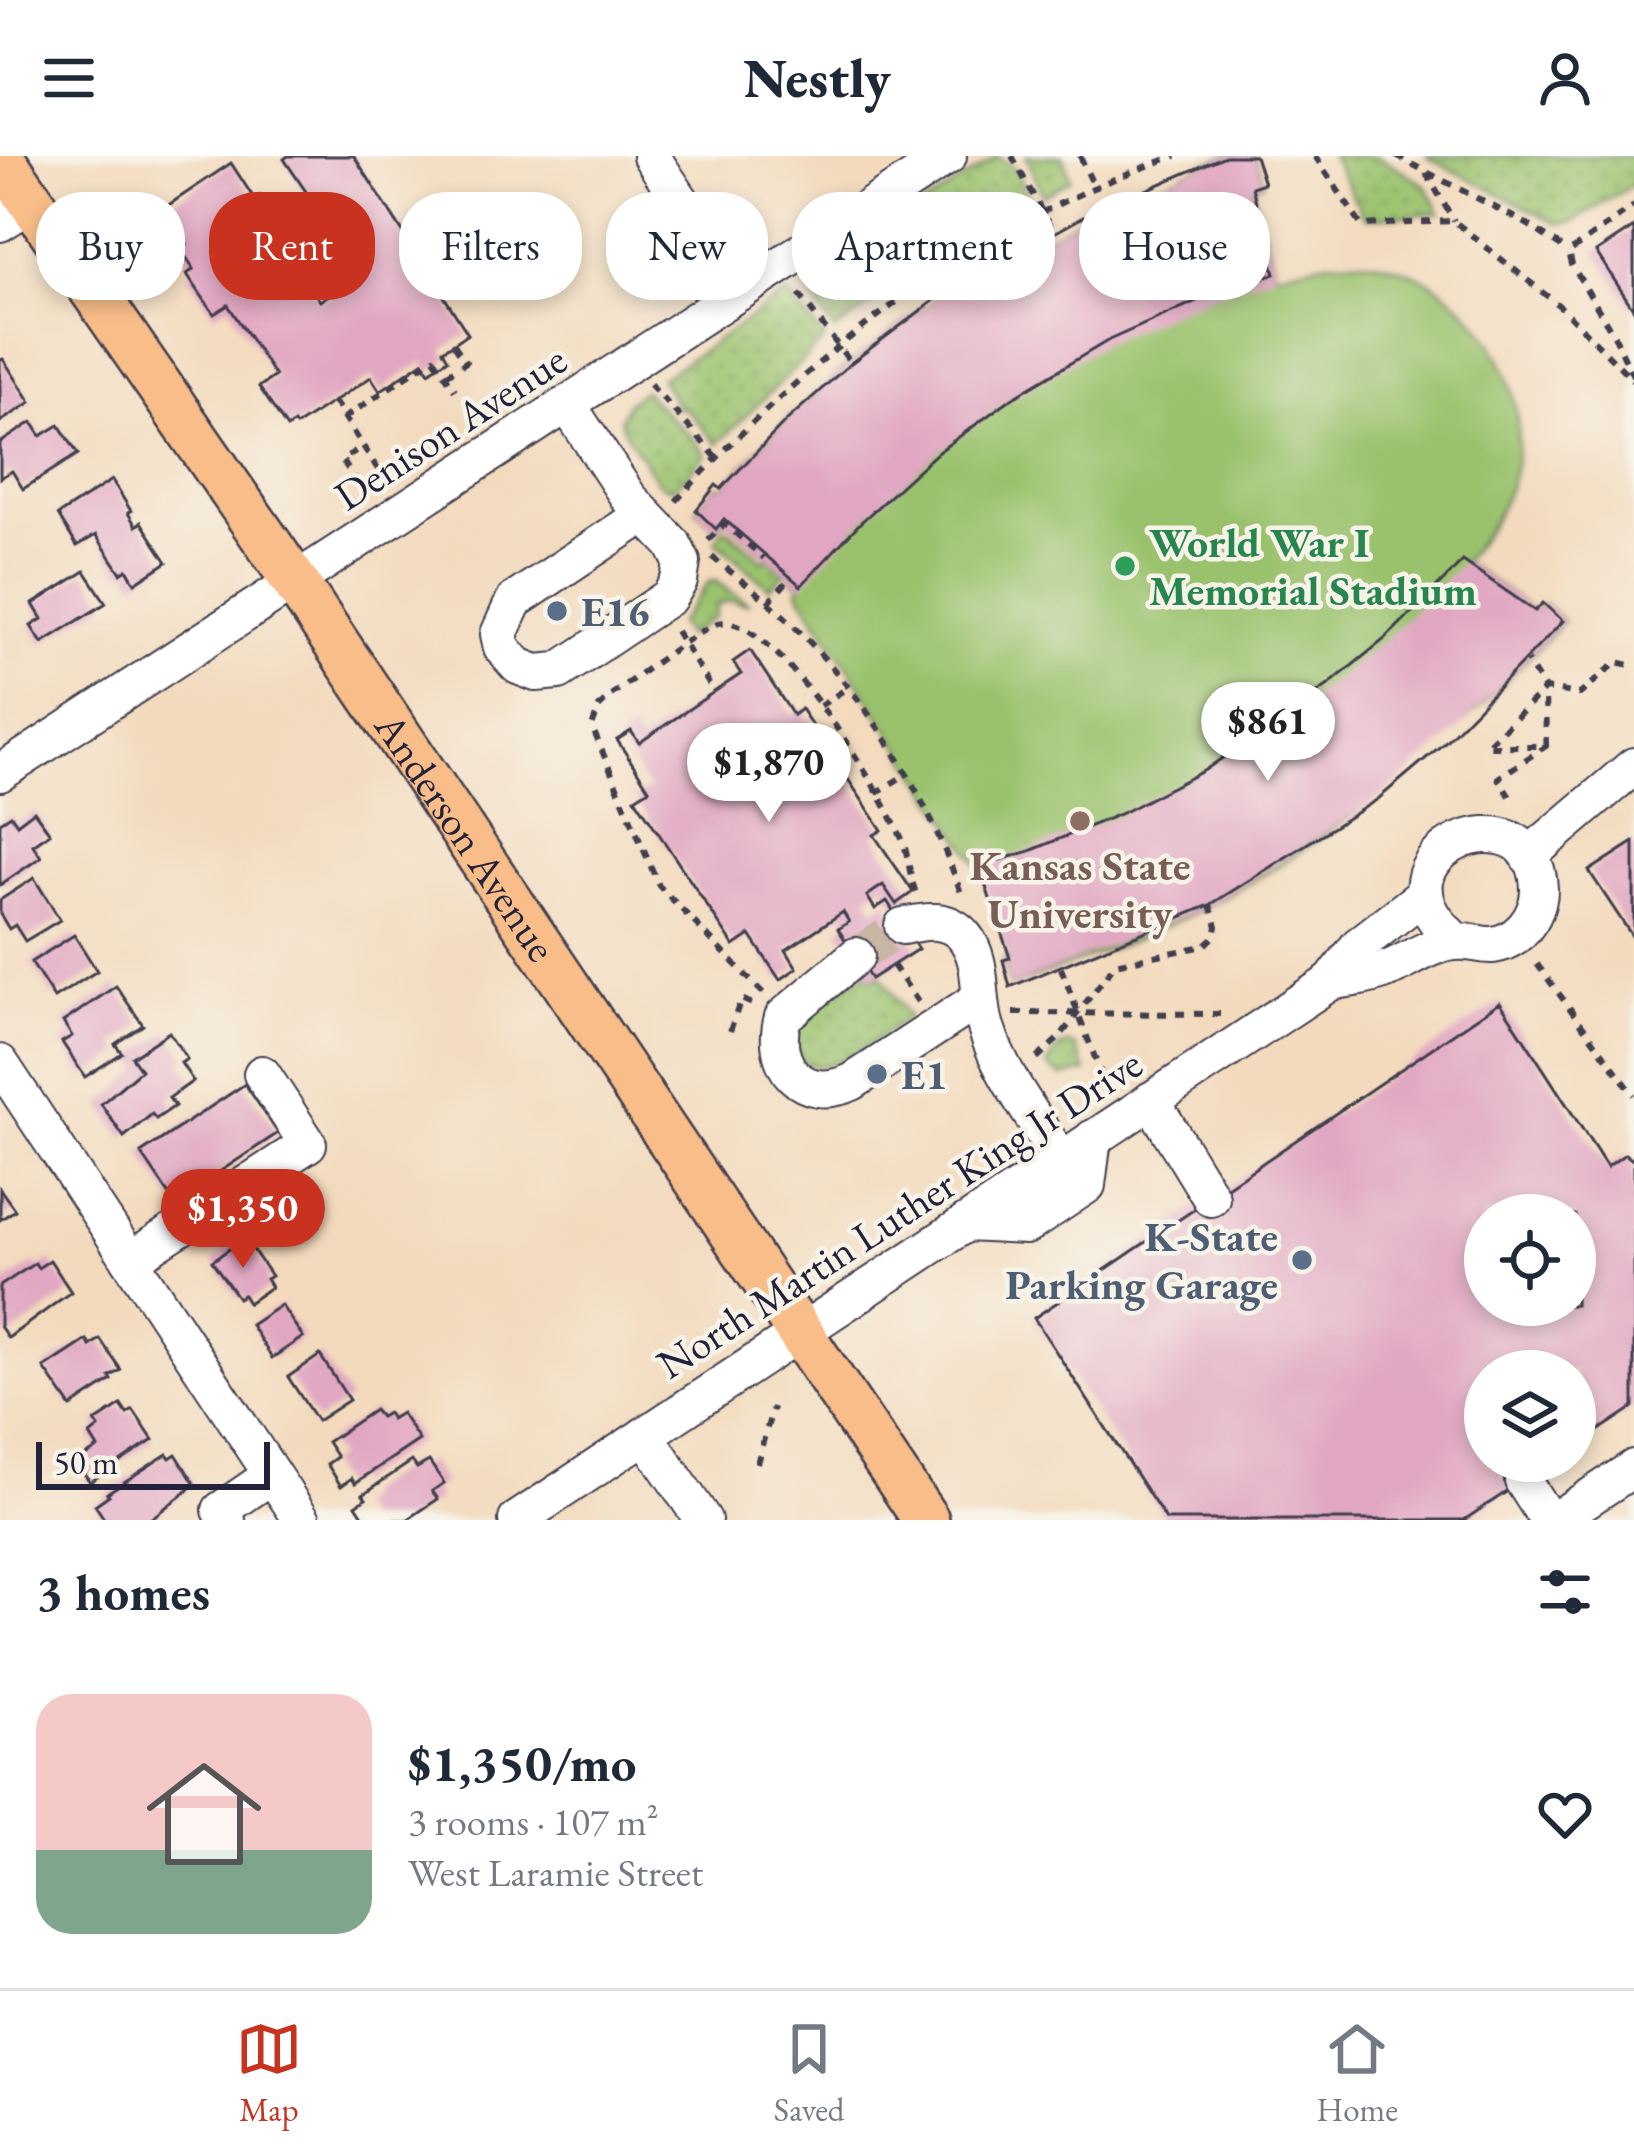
<!DOCTYPE html>
<meta charset="utf-8">
<style>
:root{--surface:#fff;--page:#f2f2f3;--text:#1f2937;--muted:#747a83;--line:#e0e1e3;--accent:#c8321e}
body{margin:0;font-family:"EB Garamond",serif;background:var(--page);color:var(--text);height:100vh;display:flex;flex-direction:column;font-size:45px;white-space:nowrap}
*{box-sizing:border-box;margin:0}
p{font-size:39px;color:var(--muted)}
.icon{flex:none;width:66px;height:66px;fill:none;stroke:currentColor;stroke-width:2;stroke-linecap:round;stroke-linejoin:round}
.map{position:relative;height:1364px;overflow:hidden}
.details{display:flex;flex-direction:column;background:var(--surface);flex:1}
.details>*{flex:none}
.top-card{position:absolute;left:36px;top:36px;width:1563px;height:108px;display:flex;gap:24px}
.fabs{position:absolute;left:1464px;top:1038px;display:grid;gap:24px}
.fabs a{display:grid;place-items:center;width:132px;height:132px;border-radius:50%;background:var(--surface);box-shadow:0 6px 18px #0003;font-size:60px}
.scale{position:absolute;left:36px;bottom:30px;width:234px;box-sizing:border-box;padding-left:12px;border:6px solid #22223b;border-top:0;font-size:33px;line-height:42px;white-space:nowrap;color:#22223b;-webkit-text-stroke:9px #f7f3e8;paint-order:stroke}
.price{position:absolute;translate:-50% -102px;padding:0 27px;border-radius:42px;background:#fff;color:#222;font-size:39px;line-height:78px;filter:drop-shadow(0 3px 6px #0008)}
.price::after{content:'';position:absolute;left:50%;top:72px;width:36px;height:27px;margin-left:-18px;background:inherit;clip-path:polygon(0 0,100% 0,50% 100%)}
.price.on{background:var(--accent);color:#fff}
ul{padding:0;list-style:none}
li{display:flex;align-items:center;gap:36px;height:300px;padding:0 36px}
li+li{border-top:3px solid var(--line)}
li span{display:grid;place-items:center;flex:none;width:336px;height:240px;border-radius:36px;color:#555}
li>.icon{margin-inline-start:auto}
span .icon{width:144px;height:144px;fill:#fffc;stroke-width:1}
li b{font-size:51px}
h2{display:flex;justify-content:space-between;align-items:center;height:144px;padding:0 36px;font-size:51px}
.pill{padding:0 42px;border-radius:48px;background:var(--surface);box-shadow:0 6px 18px #0003;font-size:42px;line-height:108px}
.pill.on{background:var(--accent);color:#fff}
header{display:flex;justify-content:space-between;align-items:center;height:156px;padding:0 36px;background:var(--surface);font-size:54px;font-weight:800}
.dock{display:flex;justify-content:space-around;align-items:center;height:168px;border-top:3px solid var(--line);background:var(--surface);font-size:33px;color:var(--muted)}
.dock a{display:grid;justify-items:center;gap:6px}
.dock .on{color:var(--accent)}
.map>svg:first-child{display:block}
.grass{fill:url(#grass-dots);stroke:#5e7254;stroke-width:3}
.garden{fill:#9ac26d;stroke:#5e7254;stroke-width:3}
.building{fill:#e1a7c2;fill-rule:evenodd}
.lines{fill:none;stroke-linecap:round;stroke-linejoin:round}
.minor-tunnel{stroke:#c9b5a3;stroke-width:36;stroke-dasharray:36 18;stroke-linecap:butt}
.minor-casing{stroke:#413e4e;stroke-width:40}
.major-casing{stroke:#413e4e;stroke-width:50}
.path{stroke:#413e4e;stroke-width:6;stroke-dasharray:9 9;stroke-linecap:butt}
.minor{stroke:#fff;stroke-width:36}
.major{stroke:#f8bd88;stroke-width:45}
.leisure-dot{fill:#2e9e5b;stroke:#f7f3e8;stroke-width:4.5}
.service-dot{fill:#5c6f8a;stroke:#f7f3e8;stroke-width:4.5}
.education-dot{fill:#8d6e63;stroke:#f7f3e8;stroke-width:4.5}
.labels{text-anchor:middle;stroke-width:9;stroke-linejoin:round;paint-order:stroke}
.street-label{font-size:42px;fill:#22223b;stroke:#f7f3e8}
.leisure-label{font-size:42px;font-weight:bold;fill:#27864d;stroke:#f7f3e8;text-anchor:start}
.service-label{font-size:42px;font-weight:bold;fill:#4e5e75;stroke:#f7f3e8;text-anchor:start}
.education-label{font-size:42px;font-weight:bold;fill:#785e54;stroke:#f7f3e8}
</style>
<header><svg class="icon" aria-label="menu" viewBox="0 0 24 24"><path d="M4 6h16M4 12h16M4 18h16"/></svg>Nestly<svg class="icon" aria-label="person" viewBox="0 0 24 24"><circle cx="12" cy="8" r="4"/><path d="M4 21q1-7 8-7t8 7"/></svg></header>
<div class="map">
<svg width="1634" height="1364" viewBox="0 0 1634 1364">
<defs>
<pattern id="grass-dots" width="8" height="8" patternUnits="userSpaceOnUse" patternTransform="scale(3)"><rect width="8" height="8" fill="#9ac26d"/><path d="M2 2h.1M6 6h.1" fill="none" stroke="#84a65f" stroke-width="1.8" stroke-linecap="round"/></pattern>
</defs>
<rect width="100%" height="100%" fill="#f7f3e8"/>
<filter id="ink" filterUnits="userSpaceOnUse"><feTurbulence type="fractalNoise" baseFrequency=".00833" numOctaves="2"/><feDisplacementMap in="SourceGraphic" scale="24" xChannelSelector="R" yChannelSelector="G"/><feConvolveMatrix kernelMatrix="1 2 1 2 8 2 1 2 1" color-interpolation-filters="sRGB"/></filter>
<filter id="wash" filterUnits="userSpaceOnUse"><feTurbulence type="fractalNoise" baseFrequency=".004" numOctaves="4" result="noise"/><feDisplacementMap in="SourceGraphic" scale="48" xChannelSelector="R" yChannelSelector="G"/><feGaussianBlur stdDeviation="2.7" result="paint"/><feColorMatrix in="noise" values="0 0 0 0 0 0 0 0 0 0 0 0 0 0 0 0 0 1.4 0 .05"/><feComposite in="paint" operator="in"/></filter>
<g filter="url(#wash)">
<rect width="100%" height="100%" fill="#f3dabd"/>
<g class="grass">
<path d="M998 0 1014 11 1032 48 940 99 835 175 803 130Z"/>
<path d="M1026 0H1063L1071 23 1043 39Z"/>
<path d="M1331 0H1378L1426 29 1440 57 1365 62Z"/>
<path d="M1425 0H1634V28L1573 66 1559 68Z"/>
<path d="M786 138 825 183 717 288 684 251 678 253 661 222Z"/>
<path d="M644 234C662 259 689 272 706 299L675 331H666L658 326 623 273 620 263 628 246Z"/>
<path d="M725 372 763 405 769 402 785 416 770 432 715 385Z"/>
<path d="M715 425 749 448 730 445 718 448 714 461 686 480 678 468 709 426Z"/>
<path d="M867 817 872 823 880 818 908 861C888 874 813 938 799 896 795 884 797 868 803 858Z"/>
<path d="M1068 888 1076 891 1086 916 1062 921 1047 910 1057 893Z"/>
</g>
<path class="garden" d="M1225 0H1255L1264 27 1252 31 1275 117C1299 111 1322 104 1347 104 1456 102 1539 213 1513 318 1505 351 1485 379 1463 405L1534 455 1543 447 1563 465C1461 577 1348 675 1214 747 1150 781 1078 805 1010 831L1003 804 1010 801 984 718 798 435 800 429 725 363 716 373 696 354 716 329 721 333 786 265 851 207 936 143 1083 61Z"/>
<g id="blocks">
<g class="building">
<path d="M288 0H354L468 178 443 194 448 203 429 216 423 206 380 235 371 221 296 270 294 267 287 272 259 231 275 220 228 149 214 158 187 118 194 113 180 92 187 88 164 52 231 7 255 44 260 40 274 60 287 52 313 91 293 105 320 145 360 118 325 66 321 68 308 49 313 46 284 3Z"/>
<path d="M1225 0H1255L1264 27 1252 31 1275 118 1217 136 1109 184 1012 242 937 297 860 367 801 430 724 363 716 373 696 354 716 329 721 333 786 265 851 207 936 143 1083 61Z"/>
<path d="M1634 71V154L1596 96Z"/>
<path d="M3 203 31 246 0 266V204Z"/>
<path d="M32 266 41 280 59 269 78 298 23 333 12 315 0 322V287Z"/>
<path d="M112 324 131 355 128 357 136 370 141 366 167 406 135 427 127 413 121 417 96 379 77 390 58 359Z"/>
<path d="M1463 405 1535 455 1543 447 1563 465 1443 588 1378 643 1210 749 1010 831 1003 804 1010 802 979 710 1030 695 1120 658 1205 614 1327 530 1386 482Z"/>
<path d="M85 415 106 447 42 487 31 470 42 463 33 448Z"/>
<path d="M750 494 793 559 801 553 882 674 874 679 913 736 896 748 883 729 867 740 875 753 887 745 918 793 871 823 838 773 849 766 843 756 786 794 797 812 780 824 750 779 734 790 635 642 649 633 617 584 631 575 639 587 714 536 741 518 733 506Z"/>
<path d="M34 655 50 677 33 689 41 701 0 729V666L11 659 17 668Z"/>
<path d="M1634 686V783L1589 715Z"/>
<path d="M34 722 60 764 25 785 15 769 9 773 0 758V744Z"/>
<path d="M74 779 97 815 54 842 31 806Z"/>
<path d="M116 830 143 869 115 888 122 897 85 921 62 886 72 880 63 866Z"/>
<path d="M1500 846 1607 1011 1625 998 1634 1005V1251L1575 1290V1215H1485V1305H1553L1464 1364H1166L1034 1162ZM1485 1059H1575V1149H1485Z"/>
<path d="M169 876 187 903 181 907 193 925 169 942 175 950 156 963 152 958 124 981 101 948 141 914 132 901Z"/>
<path d="M245 928 278 977 174 1046 141 997Z"/>
<path d="M0 1033 15 1054 0 1064Z"/>
<path d="M245 1082 271 1120 266 1123 271 1131 248 1147 243 1139 238 1142 212 1105Z"/>
<path d="M50 1104 71 1136 8 1182 0 1170V1130L35 1107 38 1112Z"/>
<path d="M281 1149 303 1181 272 1202 251 1169Z"/>
<path d="M100 1183 121 1214 110 1221 112 1224 71 1251 44 1212 87 1184 90 1190Z"/>
<path d="M320 1199 349 1244 317 1265 288 1221Z"/>
<path d="M121 1249 127 1258 133 1254 153 1284 90 1326 76 1306 98 1292 90 1279 99 1272 95 1266Z"/>
<path d="M374 1254 380 1261 387 1257 391 1263 401 1257 419 1284 355 1327 352 1322 341 1330 327 1308 337 1301 327 1286Z"/>
<path d="M167 1298 170 1302 176 1298 194 1327 186 1336 149 1364H105L95 1349 109 1339 107 1337Z"/>
<path d="M412 1305 417 1312 429 1305 444 1327 432 1335 438 1343 407 1364H366L356 1349 366 1342 363 1338Z"/>
</g>
</g>
</g>
<g filter="url(#ink)">
<use href="#blocks" fill-opacity="0" stroke="#413e4e" stroke-width="3"/>
<g class="lines">
<path class="minor-tunnel" d="M856 800 903 770"/>
<g class="minor-casing">
<g id="minor">
<path d="M651 0 741 135"/>
<path d="M0 67 32 47"/>
<path d="M567 248 629 342 673 388 682 406 679 425 669 441 559 515 536 517 518 510 502 492 499 478 514 445 643 359"/>
<path d="M0 617 948 0"/>
<path d="M1528 700 1634 610"/>
<path d="M903 770C925 765 948 761 964 780 985 805 976 842 986 871 1000 918 1035 962 1061 1004"/>
<path d="M856 800 783 861C769 910 803 948 852 926L979 843"/>
<path d="M1332 825C1347 823 1363 822 1377 817 1403 810 1426 789 1454 786 1478 783 1489 798 1515 780 1530 769 1539 751 1539 733 1536 625 1353 698 1456 785"/>
<path d="M0 907 302 1364"/>
<path d="M1151 944 1211 1042"/>
<path d="M966 1067 1026 1070 1087 1029 1093 982"/>
<path d="M130 1104 308 988 262 918"/>
<path d="M645 1279 703 1364"/>
<path d="M1523 1325 1548 1364"/>
<path d="M227 1364 221 1354 272 1319"/>
<path d="M517 1364 1332 825 1359 789 1425 738"/>
<path d="M1555 1364 1634 1312"/>
</g>
</g>
<g class="major-casing">
<g id="major">
<path id="s1" d="M0 0 295 426 926 1364"/>
</g>
</g>
<g class="path">
<path d="M1012 0 1053 76"/>
<path d="M1080 0 1095 33"/>
<path d="M1315 0 1361 69 1454 65 1562 152 1634 225"/>
<path d="M1396 0 1527 68 1569 96"/>
<path d="M1426 17 1454 65"/>
<path d="M799 138 851 207"/>
<path d="M446 219 466 206 453 187"/>
<path d="M1633 220 1616 183 1572 109 1569 96 1634 50"/>
<path d="M650 228 716 301"/>
<path d="M334 245 379 315"/>
<path d="M344 262 434 202 455 234"/>
<path d="M358 328 342 304 363 290"/>
<path d="M676 345C814 195 980 65 1176 0"/>
<path d="M708 384 725 368 764 402"/>
<path d="M712 401C738 422 766 442 790 466 868 543 925 634 961 737"/>
<path d="M768 447 791 421"/>
<path d="M676 475 714 536"/>
<path d="M820 550 847 532"/>
<path d="M1546 590 1545 533 1580 538 1617 506 1634 510"/>
<path d="M876 637 908 617"/>
<path d="M1510 640 1498 622 1546 590H1486L1545 533 1527 505"/>
<path d="M1537 808 1634 939"/>
<path d="M893 809 918 846"/>
<path d="M1061 812 1105 928"/>
<path d="M763 837 659 730 592 571 599 551 611 539C631 525 700 472 718 467 772 452 883 639 902 683 909 700 909 720 916 737"/>
<path d="M1014 857 1220 858"/>
<path d="M730 875 741 843 757 850"/>
<path d="M1037 902 1059 882 1115 808 1204 790 1215 780 1217 770 1210 749"/>
<path d="M757 1307 773 1251"/>
</g>
<use href="#minor" class="minor"/>
<use href="#major" class="major"/>
</g>
</g>
<circle class="leisure-dot" cx="1125" cy="410" r="12"/>
<g class="service-dot">
<circle cx="557" cy="455" r="12"/>
<circle cx="877" cy="918" r="12"/>
<circle cx="1302" cy="1104" r="12"/>
</g>
<circle class="education-dot" cx="1080" cy="665" r="12"/>
<g class="labels">
<g class="street-label">
<text transform="translate(450 271) rotate(-33)" y="15">Denison Avenue</text>
<text dy="15" stroke="none"><textPath href="#s1" startOffset="825">Anderson Avenue</textPath></text>
<text transform="translate(899 1057) rotate(-33)" y="15">North Martin Luther King Jr Drive</text>
</g>
<g class="leisure-label">
<text x="1149" y="401">World War I<tspan x="1149" dy="48">Memorial Stadium</tspan></text>
</g>
<g class="service-label">
<text x="581" y="470">E16</text>
<text x="901" y="933">E1</text>
<text x="1278" y="1095" text-anchor="end">K-State<tspan x="1278" dy="48">Parking Garage</tspan></text>
</g>
<g class="education-label">
<text x="1080" y="724">Kansas State<tspan x="1080" dy="48">University</tspan></text>
</g>
</g>
</svg>
<div class="fabs">
<a><svg class="icon" aria-label="locate" viewBox="0 0 24 24"><circle cx="12" cy="12" r="6"/><path d="M12 2v4M12 18v4M2 12h4M18 12h4"/></svg></a>
<a><svg class="icon" aria-label="layers" viewBox="0 0 24 24"><path d="M12 4l9 5-9 5-9-5zM3 14l9 5 9-5"/></svg></a>
</div>
<div class="scale">50 m</div>
<b class="price" style="left:1268px;top:628px">$861</b>
<b class="price" style="left:769px;top:669px">$1,870</b>
<b class="price on" style="left:243px;top:1115px">$1,350</b>
<div class="top-card">
<a class="pill">Buy</a>
<a class="pill on">Rent</a>
<a class="pill">Filters</a>
<a class="pill">New</a>
<a class="pill">Apartment</a>
<a class="pill">House</a>
</div>
</div>
<section class="details">
<h2>3 homes<svg class="icon" aria-label="filters" viewBox="0 0 24 24"><path d="M4 7h16M4 17h16"/><circle cx="9" cy="7" r="2"/><circle cx="15" cy="17" r="2"/></svg></h2>
<ul>
<li><span style="background:linear-gradient(#f6c9c9 65%,#7fa58c 0)"><svg class="icon" aria-label="home" viewBox="0 0 24 24"><path d="M3 11l9-7 9 7M6 9v11h12V9"/></svg></span><div><b>$1,350/mo</b><p>3 rooms · 107 m²</p><p>West Laramie Street</p></div><svg class="icon" aria-label="heart" viewBox="0 0 24 24"><path d="M12 20l-8-8c-3-5 5-10 8-4 3-6 11-1 8 4z"/></svg></li>
</ul>
</section>
<nav class="dock">
<a class="on"><svg class="icon" aria-label="map" viewBox="0 0 24 24"><path d="M3 6l6-2 6 2 6-2v14l-6 2-6-2-6 2zM9 4v14M15 6v14"/></svg>Map</a>
<a><svg class="icon" aria-label="saved" viewBox="0 0 24 24"><path d="M7 4h10v16l-5-4-5 4z"/></svg>Saved</a>
<a><svg class="icon" aria-label="home" viewBox="0 0 24 24"><path d="M3 11l9-7 9 7M6 9v11h12V9"/></svg>Home</a>
</nav>
